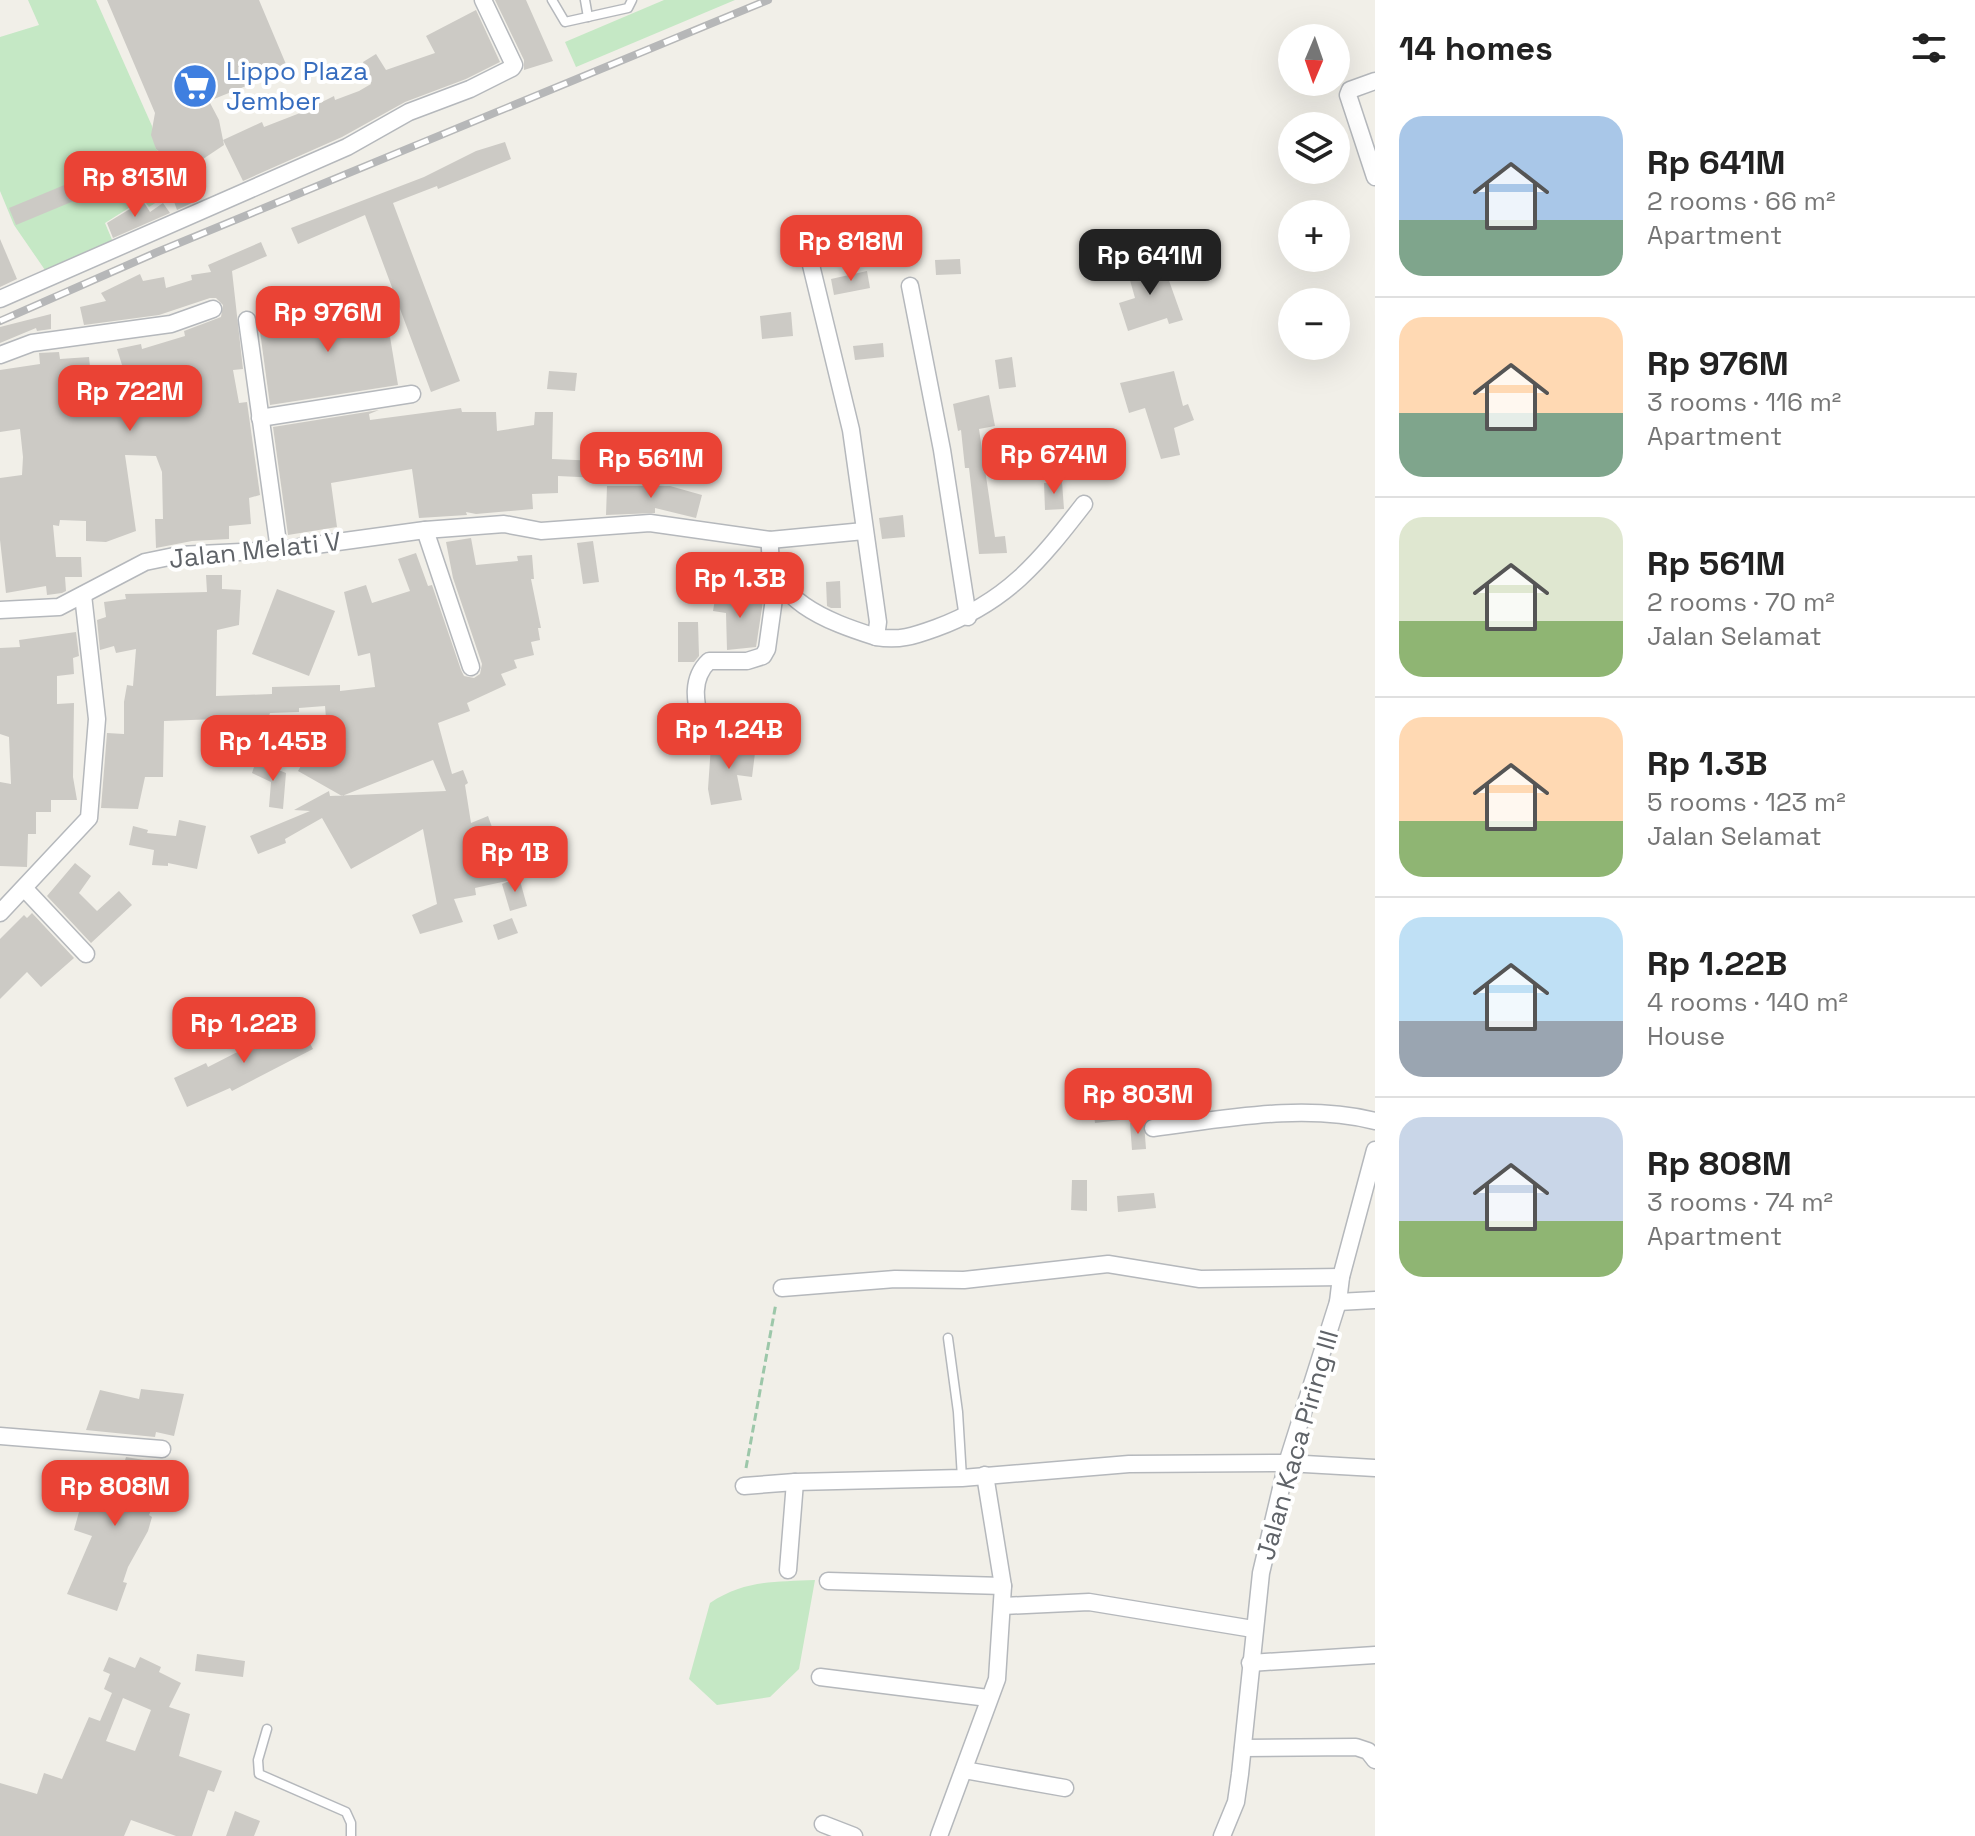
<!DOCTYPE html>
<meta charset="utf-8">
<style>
:root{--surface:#fff;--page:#f2f2f2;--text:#222;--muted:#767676;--line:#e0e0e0;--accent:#ea4335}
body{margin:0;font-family:"Space Grotesk",sans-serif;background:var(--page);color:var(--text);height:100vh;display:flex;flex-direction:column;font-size:30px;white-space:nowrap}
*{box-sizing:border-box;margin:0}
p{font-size:26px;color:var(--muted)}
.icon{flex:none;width:44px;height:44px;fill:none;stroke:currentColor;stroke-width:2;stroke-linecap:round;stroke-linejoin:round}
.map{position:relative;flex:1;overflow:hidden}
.details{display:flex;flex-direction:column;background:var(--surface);width:600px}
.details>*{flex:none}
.needle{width:52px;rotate:182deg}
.fabs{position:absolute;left:1278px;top:24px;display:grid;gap:16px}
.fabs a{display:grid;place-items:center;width:72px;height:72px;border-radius:50%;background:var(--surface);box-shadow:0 8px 32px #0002;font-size:40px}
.price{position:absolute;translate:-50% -68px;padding:0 18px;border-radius:16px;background:var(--accent);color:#fff;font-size:26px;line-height:52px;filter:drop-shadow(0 2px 4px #0008)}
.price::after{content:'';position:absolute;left:50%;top:48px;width:24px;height:18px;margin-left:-12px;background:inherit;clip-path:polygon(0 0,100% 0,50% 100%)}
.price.current{background:#222;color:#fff}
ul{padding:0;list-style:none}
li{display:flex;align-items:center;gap:24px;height:200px;padding:0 24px}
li+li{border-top:2px solid var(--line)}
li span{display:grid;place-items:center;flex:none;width:224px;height:160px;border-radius:24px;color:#555}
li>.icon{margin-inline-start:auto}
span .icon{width:96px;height:96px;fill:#fffc;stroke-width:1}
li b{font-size:34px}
h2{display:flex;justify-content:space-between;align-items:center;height:96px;padding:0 24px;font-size:34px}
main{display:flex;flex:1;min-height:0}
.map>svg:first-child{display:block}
.green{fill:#c5e8c5}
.building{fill:#cccac5;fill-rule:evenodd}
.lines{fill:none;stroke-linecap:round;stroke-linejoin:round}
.lane-casing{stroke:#b5b8bc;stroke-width:11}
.street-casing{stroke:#b5b8bc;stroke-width:19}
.path{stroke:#9cc7a9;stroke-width:3;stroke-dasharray:8 4;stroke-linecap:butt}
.lane{stroke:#fff;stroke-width:8}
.street{stroke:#fff;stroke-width:16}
.rail-casing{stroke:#b6b7b8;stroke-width:8}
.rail{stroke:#fff;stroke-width:5;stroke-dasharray:15;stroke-linecap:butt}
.labels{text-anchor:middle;stroke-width:8;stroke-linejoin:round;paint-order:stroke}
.shop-label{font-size:26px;fill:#366cbe;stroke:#fff;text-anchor:start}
.street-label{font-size:26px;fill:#5f6368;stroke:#fff}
</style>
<main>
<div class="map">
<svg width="1375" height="1836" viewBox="0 0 1375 1836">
<rect width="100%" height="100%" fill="#f1efe8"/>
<g class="green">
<path d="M28 0H96L152 126 156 149 171 162 182 186 149 207 143 199 105 223 113 242 45 270 14 225 0 191V37L39 25Z"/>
<path d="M664 0H735L576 67 565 42Z"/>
<path d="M815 1580 799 1669 770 1697 717 1705 689 1679 710 1603C745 1580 774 1582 815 1580Z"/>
</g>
<g class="building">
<path d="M107 0H259L288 69 209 101 219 120 224 145 194 165 175 164 156 149 151 135 155 113Z"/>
<path d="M495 0H526L553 61 524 70V60Z"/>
<path d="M476 10 500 62 466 79 405 102 342 137 243 181 223 140 262 122 264 127 300 113 334 96 335 100 359 91 371 84 363 62 376 54 386 70 435 53 426 36Z"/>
<path d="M505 142 511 159 438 189 437 186 393 203 460 381 431 392 365 215 298 244 291 228 424 177 476 151Z"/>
<path d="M103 169 110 186 16 225 9 208Z"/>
<path d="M187 186 196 201 177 210 172 196Z"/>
<path d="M143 201 150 212 163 203 170 213 113 238 107 223Z"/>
<path d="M0 239 17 279 0 287Z"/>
<path d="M261 242 267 256 232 271 243 369 233 370 239 403 247 402 260 495 249 498 251 524 229 526V539L192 541 156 548 155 519H163L162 472 156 456 125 455 136 531 106 542 86 541V521L60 520 59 526 53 525 56 557H81L82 577H65L66 591 62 593 47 595 46 586 6 593 0 540V478L22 475 23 457 20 429 0 432V370L40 364 39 353 59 352 60 359 89 357 94 405 132 397 117 349 141 344 142 349 185 336 184 331 221 317 223 305 216 298H210L159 315 84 325 80 307 106 301 101 293 140 274 143 281 164 277 166 288 192 280 191 275 211 272 208 265Z"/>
<path d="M960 259 961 274 936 275 935 260Z"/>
<path d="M1145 261 1147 267 1162 261 1183 320 1169 324 1167 318 1128 331 1119 303 1135 298 1126 266Z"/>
<path d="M867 271 870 288 834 295 831 279Z"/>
<path d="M384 301 398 385 270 405 259 324Z"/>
<path d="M791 312 793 336 762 339 760 316Z"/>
<path d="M51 314V329L37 331 36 328 0 343V327Z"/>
<path d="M883 343 884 357 855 360 853 346Z"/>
<path d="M1012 357 1016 387 999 389 995 360Z"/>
<path d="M549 371 577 373 575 391 547 389Z"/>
<path d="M1174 371 1183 406 1188 404 1194 420 1174 428 1180 455 1161 459 1145 408 1129 413 1120 383Z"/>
<path d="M989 395 995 426 979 429 995 537 1005 536 1007 553 979 554 969 468H965L961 430 958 431 953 404Z"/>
<path d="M461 408 462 412H496L497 431 534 425 535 412H553L552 459 599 461V478L558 476V493L532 494 533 509 476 514 466 512 467 515 419 518 412 469 331 483 337 527 288 535 273 427 379 410 369 414 370 420Z"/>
<path d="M1062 482 1064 509 1045 510 1044 483Z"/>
<path d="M607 486H670L702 495 696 518 655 508V513L606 515Z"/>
<path d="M903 515 905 537 882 539 879 518Z"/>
<path d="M471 538 476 565 518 561 517 556 532 555 534 579H531L541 628H538L540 640 531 642 534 655 514 660 517 668 501 674 506 685 467 703 470 711 438 723 452 774 463 770 468 783 465 785 471 823 488 816 511 880 475 888 476 895 454 899 463 922 420 934 412 915 437 904 423 829 351 869 322 818 285 839 286 843 258 854 250 836 310 811 294 810 329 791 330 796 446 791 433 760 342 796 298 771 313 745 329 754 325 706 299 708V712L270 713 255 761H240L244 718 164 721 163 777H145L138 809 101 808 107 733 124 734V702L127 685 133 686 136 649 116 653 114 646 100 650 97 620 106 617 104 602 126 599 125 594 207 592 206 575H222V589L241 590 239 625 217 630 216 696 272 694V687L340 685V691L375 687 370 653 358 656 344 592 366 585 372 603 410 591 398 559 416 553 428 586 432 585 461 670 464 676 474 678 480 674 482 664 453 578 446 542Z"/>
<path d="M593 541 599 582 583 584 577 543Z"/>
<path d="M840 581 841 608H831L827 606 826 582Z"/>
<path d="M277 589 335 611 309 676 252 654Z"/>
<path d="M716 593 763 601 756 647 727 650 726 613 713 611Z"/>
<path d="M678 622H698L699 656 694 662H678Z"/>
<path d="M76 632 79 656 73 658 74 674 57 676V704L74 703 73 777 77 800H51V812H36V834H28L27 867 0 866V782L11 784 9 737 0 734V648L20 647 19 640Z"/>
<path d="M667 712 687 713 691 733 666 732Z"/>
<path d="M740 742 756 745 752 777 737 775 742 800 711 805 708 789 711 745 739 746Z"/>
<path d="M256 761 286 773 283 809 269 807 271 782 252 773Z"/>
<path d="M179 820 206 826 197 869 168 863V866L152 865 154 850 129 845 133 826 148 830 147 833 176 836Z"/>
<path d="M75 863 91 876 79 893 97 911 119 891 132 905 91 943 47 896Z"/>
<path d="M519 877 527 906 510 911 502 884Z"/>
<path d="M32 913 74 958 41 987 27 972 0 999V939L24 915 27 918Z"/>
<path d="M512 918 518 933 498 940 493 925Z"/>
<path d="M298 1021 313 1049 232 1091 230 1088 187 1107 174 1078 206 1063 208 1067Z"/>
<path d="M1140 1070 1142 1090H1136L1138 1118 1095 1123 1091 1089 1127 1085 1125 1071Z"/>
<path d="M1130 1123H1144L1146 1149 1132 1150Z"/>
<path d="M1072 1180H1087V1211L1071 1210Z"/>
<path d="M1154 1193 1156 1208 1118 1212 1117 1196Z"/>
<path d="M141 1389 184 1394 174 1436 156 1432 155 1437 86 1430 100 1390 139 1399Z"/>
<path d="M126 1457 169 1464 149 1515 152 1517 148 1531 128 1567 123 1582 127 1583 117 1611 67 1594 92 1536 74 1530 79 1512 108 1460 123 1467Z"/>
<path d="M197 1654 245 1661 243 1677 195 1671Z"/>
<path d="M109 1657 135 1668 140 1657 161 1667 159 1672 181 1683 169 1707 190 1714 179 1756 222 1771 214 1792 208 1790 192 1836H176L131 1820 124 1836H0V1783L37 1794 44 1773 62 1779 89 1717 100 1721 112 1693 104 1689 110 1674 103 1671ZM123 1698 151 1710 135 1751 106 1741Z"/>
<path d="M235 1811 260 1821 254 1836H226Z"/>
</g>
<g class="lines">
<g class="lane-casing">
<g id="lane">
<path d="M552 0 565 22 628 8 632 0"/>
<path d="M585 0 588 17"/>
<path d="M948 1338 958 1412 962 1478"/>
<path d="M267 1729 258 1760 259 1774 346 1812 351 1823V1836"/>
</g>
</g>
<g class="street-casing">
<g id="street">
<path d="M1375 81 1350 90 1348 95 1375 177"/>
<path d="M811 265 851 430 878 622 876 637C899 641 914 636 936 628 1007 602 1039 562 1084 504"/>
<path d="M910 286 942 450 968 617"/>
<path d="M0 299 347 147 409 112 470 89 512 68 514 65 483 0"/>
<path d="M247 320 279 550"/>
<path d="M0 355 32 343 171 324 213 309"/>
<path d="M260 418 412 394"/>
<path d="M425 530 471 667"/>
<path d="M770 540C766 600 829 622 876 637"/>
<path d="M0 610 59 607 145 562 179 555 279 550 425 530 504 524 541 531 650 523 770 540 864 531"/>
<path d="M703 737C698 710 687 682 709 661H747L763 656 767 649 777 577"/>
<path d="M24 888 86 954"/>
<path d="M0 913 89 818 97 719 83 595"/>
<path d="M1153 1128C1225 1119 1303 1103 1375 1121"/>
<path d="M782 1288 895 1279 964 1280 1108 1264 1200 1279 1341 1277"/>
<path d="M1338 1302 1375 1300"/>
<path d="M0 1436 162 1449"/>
<path d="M744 1486 795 1482 962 1478 1129 1464 1287 1463 1375 1468"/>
<path d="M788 1570 795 1482"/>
<path d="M828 1581 1003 1586"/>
<path d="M1003 1606 1089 1602 1253 1629"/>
<path d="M1250 1663 1375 1655"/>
<path d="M820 1677 988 1698"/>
<path d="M1243 1748 1356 1747 1368 1751 1375 1760"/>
<path d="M964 1770 1065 1788"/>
<path d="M823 1824 854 1836"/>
<path d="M939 1836 997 1679 1003 1586 985 1475"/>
<path d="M1222 1836 1236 1802 1240 1774 1261 1573 1287 1463 1338 1302 1341 1277 1375 1150"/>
</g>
</g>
<path class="path" d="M746 1468 776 1303"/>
<use href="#lane" class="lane"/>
<use href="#street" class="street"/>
<g class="rail-casing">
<path id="rail" d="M0 321 155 253 768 0"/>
</g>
<use href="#rail" class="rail"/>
</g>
<defs>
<g id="supermarket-disc" transform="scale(2.3)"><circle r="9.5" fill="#3f7fe0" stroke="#fff"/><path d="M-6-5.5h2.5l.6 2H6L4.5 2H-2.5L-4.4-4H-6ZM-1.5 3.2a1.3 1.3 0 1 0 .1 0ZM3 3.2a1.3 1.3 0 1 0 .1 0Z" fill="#fff"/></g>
</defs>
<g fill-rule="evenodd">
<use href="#supermarket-disc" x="195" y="86"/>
</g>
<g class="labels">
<g class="shop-label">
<text x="226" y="80">Lippo Plaza<tspan x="226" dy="30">Jember</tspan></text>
</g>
<g class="street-label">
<text transform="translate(255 550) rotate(-6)" y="9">Jalan Melati V</text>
<text transform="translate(1297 1445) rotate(-74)" y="9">Jalan Kaca Piring III</text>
</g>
</g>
</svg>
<div class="fabs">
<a><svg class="needle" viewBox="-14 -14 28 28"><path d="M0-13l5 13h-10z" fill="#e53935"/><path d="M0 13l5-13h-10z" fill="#767676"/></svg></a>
<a><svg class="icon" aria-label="layers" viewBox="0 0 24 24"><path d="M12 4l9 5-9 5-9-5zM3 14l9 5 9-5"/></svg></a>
<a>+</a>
<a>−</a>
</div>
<b class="price" style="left:135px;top:219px">Rp 813M</b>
<b class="price" style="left:851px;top:283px">Rp 818M</b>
<b class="price current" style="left:1150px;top:297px">Rp 641M</b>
<b class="price" style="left:328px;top:354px">Rp 976M</b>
<b class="price" style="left:130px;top:433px">Rp 722M</b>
<b class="price" style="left:1054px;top:496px">Rp 674M</b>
<b class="price" style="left:651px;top:500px">Rp 561M</b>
<b class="price" style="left:740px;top:620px">Rp 1.3B</b>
<b class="price" style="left:729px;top:771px">Rp 1.24B</b>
<b class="price" style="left:273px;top:783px">Rp 1.45B</b>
<b class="price" style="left:515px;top:894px">Rp 1B</b>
<b class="price" style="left:244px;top:1065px">Rp 1.22B</b>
<b class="price" style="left:1138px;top:1136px">Rp 803M</b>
<b class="price" style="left:115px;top:1528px">Rp 808M</b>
</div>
<section class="details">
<h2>14 homes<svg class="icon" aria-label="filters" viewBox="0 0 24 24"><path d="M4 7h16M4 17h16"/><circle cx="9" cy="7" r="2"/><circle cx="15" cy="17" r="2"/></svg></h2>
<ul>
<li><span style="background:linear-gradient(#a9c7e8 65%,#7fa58c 0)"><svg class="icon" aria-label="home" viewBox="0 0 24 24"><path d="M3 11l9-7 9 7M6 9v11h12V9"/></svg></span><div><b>Rp 641M</b><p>2 rooms · 66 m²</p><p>Apartment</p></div></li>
<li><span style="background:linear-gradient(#ffd9b3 60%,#7fa58c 0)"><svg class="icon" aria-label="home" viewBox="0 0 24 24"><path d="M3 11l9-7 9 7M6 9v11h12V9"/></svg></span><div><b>Rp 976M</b><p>3 rooms · 116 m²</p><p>Apartment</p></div></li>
<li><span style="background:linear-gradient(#dfe7d0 65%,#8fb573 0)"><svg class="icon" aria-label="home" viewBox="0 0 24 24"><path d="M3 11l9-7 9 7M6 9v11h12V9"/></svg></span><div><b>Rp 561M</b><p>2 rooms · 70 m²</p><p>Jalan Selamat</p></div></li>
<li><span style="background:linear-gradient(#ffd9b3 65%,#8fb573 0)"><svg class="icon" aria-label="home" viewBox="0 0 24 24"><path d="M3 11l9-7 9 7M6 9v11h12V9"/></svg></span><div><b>Rp 1.3B</b><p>5 rooms · 123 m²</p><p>Jalan Selamat</p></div></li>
<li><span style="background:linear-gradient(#bfe0f5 65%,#9aa5b1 0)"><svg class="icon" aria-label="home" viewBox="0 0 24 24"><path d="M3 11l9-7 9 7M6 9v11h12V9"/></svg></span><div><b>Rp 1.22B</b><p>4 rooms · 140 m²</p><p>House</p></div></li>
<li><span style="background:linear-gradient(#c9d6e8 65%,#8fb573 0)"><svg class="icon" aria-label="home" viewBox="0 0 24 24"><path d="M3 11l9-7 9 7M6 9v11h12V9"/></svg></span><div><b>Rp 808M</b><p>3 rooms · 74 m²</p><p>Apartment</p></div></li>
</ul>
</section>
</main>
